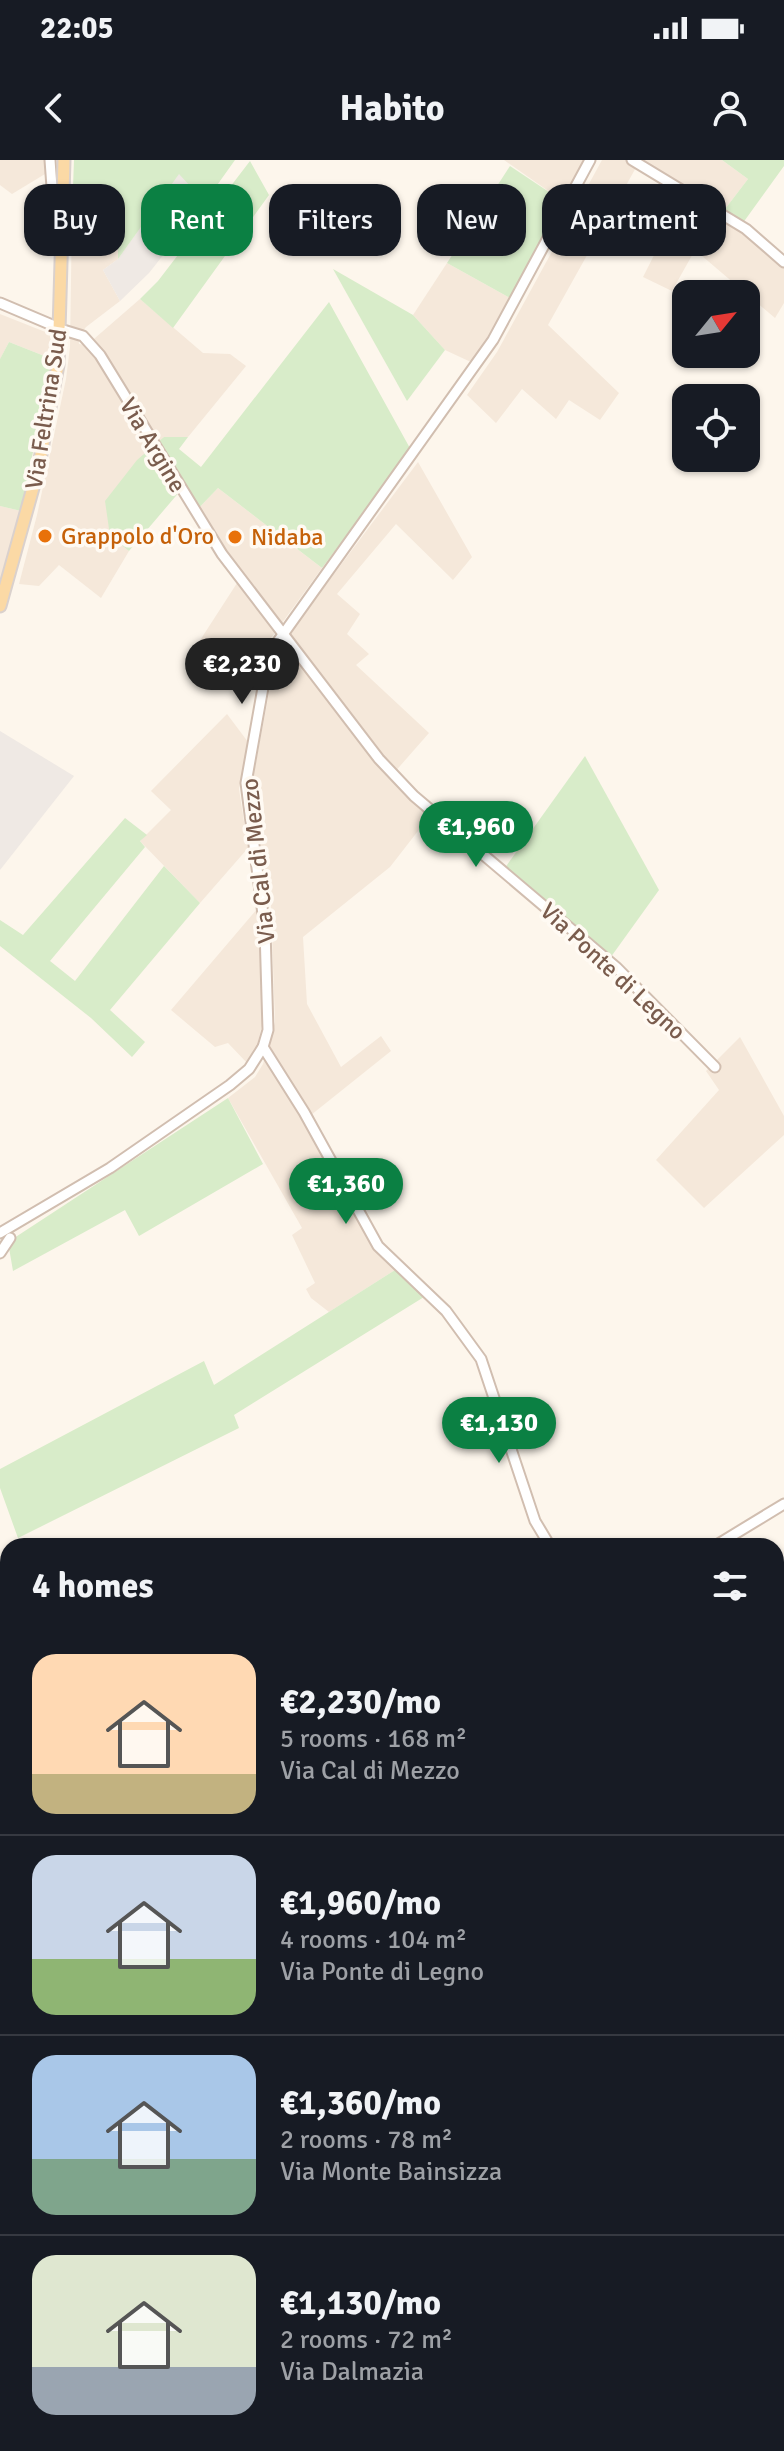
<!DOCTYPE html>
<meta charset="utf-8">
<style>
:root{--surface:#171b24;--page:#242831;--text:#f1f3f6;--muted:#9ea1a6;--line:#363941;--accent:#0b8043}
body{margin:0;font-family:Signika,sans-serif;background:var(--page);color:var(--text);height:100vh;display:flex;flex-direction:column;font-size:30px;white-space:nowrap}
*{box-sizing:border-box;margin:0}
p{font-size:26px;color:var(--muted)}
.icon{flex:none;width:44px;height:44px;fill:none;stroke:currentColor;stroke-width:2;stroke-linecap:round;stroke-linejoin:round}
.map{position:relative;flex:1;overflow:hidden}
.sheet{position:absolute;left:0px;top:1378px;width:784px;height:914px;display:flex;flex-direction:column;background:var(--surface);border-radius:24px 24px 0 0;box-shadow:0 2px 6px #0004}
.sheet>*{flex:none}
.hud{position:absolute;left:24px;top:24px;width:736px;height:72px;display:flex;gap:16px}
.needle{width:52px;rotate:60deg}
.buttons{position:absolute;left:672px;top:120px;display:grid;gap:16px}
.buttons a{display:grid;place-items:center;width:88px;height:88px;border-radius:16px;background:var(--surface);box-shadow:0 2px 6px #0004;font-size:40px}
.price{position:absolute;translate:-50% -68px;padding:0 18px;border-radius:28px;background:var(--accent);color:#fff;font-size:26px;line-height:52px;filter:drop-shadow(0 2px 4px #0008)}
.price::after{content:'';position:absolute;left:50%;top:48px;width:24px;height:18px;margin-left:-12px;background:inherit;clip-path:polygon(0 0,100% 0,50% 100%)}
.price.selected{background:#222;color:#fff}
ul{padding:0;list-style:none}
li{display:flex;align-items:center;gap:24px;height:200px;padding:0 32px}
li+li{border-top:2px solid var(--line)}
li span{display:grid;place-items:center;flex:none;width:224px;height:160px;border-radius:24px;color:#555}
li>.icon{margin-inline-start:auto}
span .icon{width:96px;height:96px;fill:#fffc;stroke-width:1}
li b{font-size:34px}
h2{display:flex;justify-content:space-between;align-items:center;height:96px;padding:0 32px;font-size:34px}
.pill{padding:0 28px;border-radius:24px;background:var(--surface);box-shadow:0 2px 6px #0004;font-size:28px;line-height:72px}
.pill.selected{background:var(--accent);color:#fff}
.status{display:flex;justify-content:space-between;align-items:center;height:56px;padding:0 40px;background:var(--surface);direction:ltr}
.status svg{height:22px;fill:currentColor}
header{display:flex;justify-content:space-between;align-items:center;height:104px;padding:0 32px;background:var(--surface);font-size:36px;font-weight:800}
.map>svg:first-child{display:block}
.residential{fill:#f5e8da}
.industrial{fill:#efe9e4}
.green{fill:#d8ecc9}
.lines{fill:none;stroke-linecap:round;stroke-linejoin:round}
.minor-casing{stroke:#d1beb0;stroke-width:13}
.major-casing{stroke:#dad1cd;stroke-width:15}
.minor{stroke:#fff;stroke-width:9}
.major{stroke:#fbd9a5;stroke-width:11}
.food-dot{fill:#e8710a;stroke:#fffaf3;stroke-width:3}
.labels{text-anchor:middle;stroke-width:7;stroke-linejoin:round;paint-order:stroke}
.street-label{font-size:24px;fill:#7a5c4d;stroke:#fffaf3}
.food-label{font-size:24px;fill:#c56008;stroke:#fffaf3;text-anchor:start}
</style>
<div class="status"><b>22:05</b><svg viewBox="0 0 49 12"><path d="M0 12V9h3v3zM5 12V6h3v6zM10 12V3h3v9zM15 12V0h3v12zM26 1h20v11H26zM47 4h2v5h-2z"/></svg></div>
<header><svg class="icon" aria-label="back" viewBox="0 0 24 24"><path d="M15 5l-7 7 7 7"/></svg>Habito<svg class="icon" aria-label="person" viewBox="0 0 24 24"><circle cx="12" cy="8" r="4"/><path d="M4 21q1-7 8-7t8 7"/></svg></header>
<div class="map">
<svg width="784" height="2291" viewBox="0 0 784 2291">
<rect width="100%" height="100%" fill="#fdf6ec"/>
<g class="residential">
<path d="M0 0H44L45 14 12 34 0 25Z"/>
<path d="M504 0H587L564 42Z"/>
<path d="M602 0H722L748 19 722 53 784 100V143L775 158 695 90 672 131 643 117 684 36 638 4 548 165 619 233 600 260 569 240 556 259 522 229 496 263 467 235 497 192Z"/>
<path d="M72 54 118 72V99L103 110 120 141 86 167 78 177 79 184 87 185 140 139 203 193 230 194 246 206 188 277H164L110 375 129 391 101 438 59 405 39 426 19 424 37 355 66 219 70 187Z"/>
<path d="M447 103 512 139 487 186 473 203 445 190 413 155Z"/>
<path d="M0 154 53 175 52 199 9 182 0 199Z"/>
<path d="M418 302 472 397 453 420 396 364 337 434 360 454 347 474 369 494 356 505 429 573 393 614 432 653 390 707 303 777 307 844 341 907 381 876 391 891 311 955 371 1076 395 1110 329 1152 311 1138 306 1129 315 1123 292 1075 302 1068 228 938 255 917 263 904 275 862 271 746 251 629 277 490Z"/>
<path d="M218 328 322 408 266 485 259 504 226 529 197 485 239 420 193 354Z"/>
<path d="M0 346 21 351 0 425Z"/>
<path d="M227 554 248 582 239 629 248 688 200 743 140 681 171 650 151 631Z"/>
<path d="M258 748 263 861 257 886 248 904 228 883 215 887 171 850Z"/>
<path d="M740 877 784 956V975L704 1048 656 1000 719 930 706 911Z"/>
<path d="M784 1754V1853L776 1858V1759Z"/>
</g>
<g class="industrial">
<path d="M179 13 205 42 149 113 120 141 103 110 118 99Z"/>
<path d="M0 571 74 616 0 710Z"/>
<path d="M784 1926V2125L776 2114V1931Z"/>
</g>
<g class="green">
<path d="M74 0H235L205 42 179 14 118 99V72L72 54Z"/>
<path d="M722 0H784V6L740 67 722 53 748 19Z"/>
<path d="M250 1 269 35 173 168 140 139 158 121Z"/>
<path d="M510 6 564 42 512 139 447 103Z"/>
<path d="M333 109 413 155 445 190 407 241Z"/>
<path d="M329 142 411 290 322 408 218 328 193 354 181 330 129 391 110 376 105 341 137 300 164 277H188L179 289 201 307Z"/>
<path d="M9 182 52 199 21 351 0 346V199Z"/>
<path d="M585 596 659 730 608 801 502 712Z"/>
<path d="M125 658 147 675 140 681 145 687 50 801 75 821 164 706 200 743 110 850 145 882 132 897 91 858 0 786V760L23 775Z"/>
<path d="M228 938 263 1004 139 1076 125 1050 13 1111 8 1082Z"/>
<path d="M395 1110 424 1137 234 1255 239 1268 18 1378 0 1328V1309L204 1201 214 1225Z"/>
<path d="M784 1502V1587L776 1592V1507Z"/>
</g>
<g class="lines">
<g class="minor-casing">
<g id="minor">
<path d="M50 0 53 41 63 51"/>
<path d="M632 0 746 69 784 102"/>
<path d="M0 143 52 165"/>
<path d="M60 169 83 176 100 195 222 394 379 599 414 636 617 808 715 907"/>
<path d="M263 887 304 952 378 1086 446 1151 481 1199 535 1361 550 1386"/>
<path d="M0 1073 110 1008 230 925 249 909 263 887 268 870 265 770 246 623 269 494 493 180 590 0"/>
<path d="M0 1093 10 1078"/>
<path d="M715 1386 784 1344"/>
<path d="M776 1768 784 1778"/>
<path d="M776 1867 784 1861"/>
<path d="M776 1927 784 1921"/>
<path d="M0 2258 8 2263"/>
<path d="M41 2284 52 2291"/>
<path d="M244 2291 251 2284"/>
</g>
</g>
<g class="major-casing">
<path id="major" d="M0 446 38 310 58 205 64 0"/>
</g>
<use href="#minor" class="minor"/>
<use href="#major" class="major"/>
</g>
<g class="food-dot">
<circle cx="45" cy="376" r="8"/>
<circle cx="235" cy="377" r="8"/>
</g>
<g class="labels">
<g class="street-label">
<text transform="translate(46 249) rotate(-81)" y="8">Via Feltrina Sud</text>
<text transform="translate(153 285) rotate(59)" y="8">Via Argine</text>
<text transform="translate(258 701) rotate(-96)" y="8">Via Cal di Mezzo</text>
<text transform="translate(613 811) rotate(43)" y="8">Via Ponte di Legno</text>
</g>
<g class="food-label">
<text x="61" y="384">Grappolo d'Oro</text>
<text x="251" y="385">Nidaba</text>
</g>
</g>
</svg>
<div class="buttons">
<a><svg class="needle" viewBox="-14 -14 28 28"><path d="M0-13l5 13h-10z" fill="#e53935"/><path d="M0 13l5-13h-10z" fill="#9ea1a6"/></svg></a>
<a><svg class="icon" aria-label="locate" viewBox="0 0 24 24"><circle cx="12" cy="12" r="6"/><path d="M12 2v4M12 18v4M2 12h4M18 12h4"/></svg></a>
</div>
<b class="price selected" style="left:242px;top:546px">€2,230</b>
<b class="price" style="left:476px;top:709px">€1,960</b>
<b class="price" style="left:346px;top:1066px">€1,360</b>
<b class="price" style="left:499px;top:1305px">€1,130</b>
<div class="hud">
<a class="pill">Buy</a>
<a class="pill selected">Rent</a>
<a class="pill">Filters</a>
<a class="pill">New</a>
<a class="pill">Apartment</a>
</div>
<section class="sheet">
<h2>4 homes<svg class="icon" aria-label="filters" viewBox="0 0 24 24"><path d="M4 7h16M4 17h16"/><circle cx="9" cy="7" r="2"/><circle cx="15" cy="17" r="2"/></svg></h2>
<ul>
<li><span style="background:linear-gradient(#ffd9b3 75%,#c2b280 0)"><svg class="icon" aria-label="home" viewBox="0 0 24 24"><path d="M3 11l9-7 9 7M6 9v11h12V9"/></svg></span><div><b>€2,230/mo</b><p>5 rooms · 168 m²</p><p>Via Cal di Mezzo</p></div></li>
<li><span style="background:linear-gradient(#c9d6e8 65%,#8fb573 0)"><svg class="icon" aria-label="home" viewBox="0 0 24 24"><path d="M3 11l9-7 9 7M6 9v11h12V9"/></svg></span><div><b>€1,960/mo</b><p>4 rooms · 104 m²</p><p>Via Ponte di Legno</p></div></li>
<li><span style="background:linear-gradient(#a9c7e8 65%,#7fa58c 0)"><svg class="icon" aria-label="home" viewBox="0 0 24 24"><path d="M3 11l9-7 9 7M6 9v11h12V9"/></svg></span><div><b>€1,360/mo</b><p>2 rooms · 78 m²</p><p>Via Monte Bainsizza</p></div></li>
<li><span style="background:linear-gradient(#dfe7d0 70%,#9aa5b1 0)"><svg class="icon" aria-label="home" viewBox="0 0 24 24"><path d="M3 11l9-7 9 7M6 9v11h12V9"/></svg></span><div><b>€1,130/mo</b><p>2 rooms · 72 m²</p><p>Via Dalmazia</p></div></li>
</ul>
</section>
</div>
